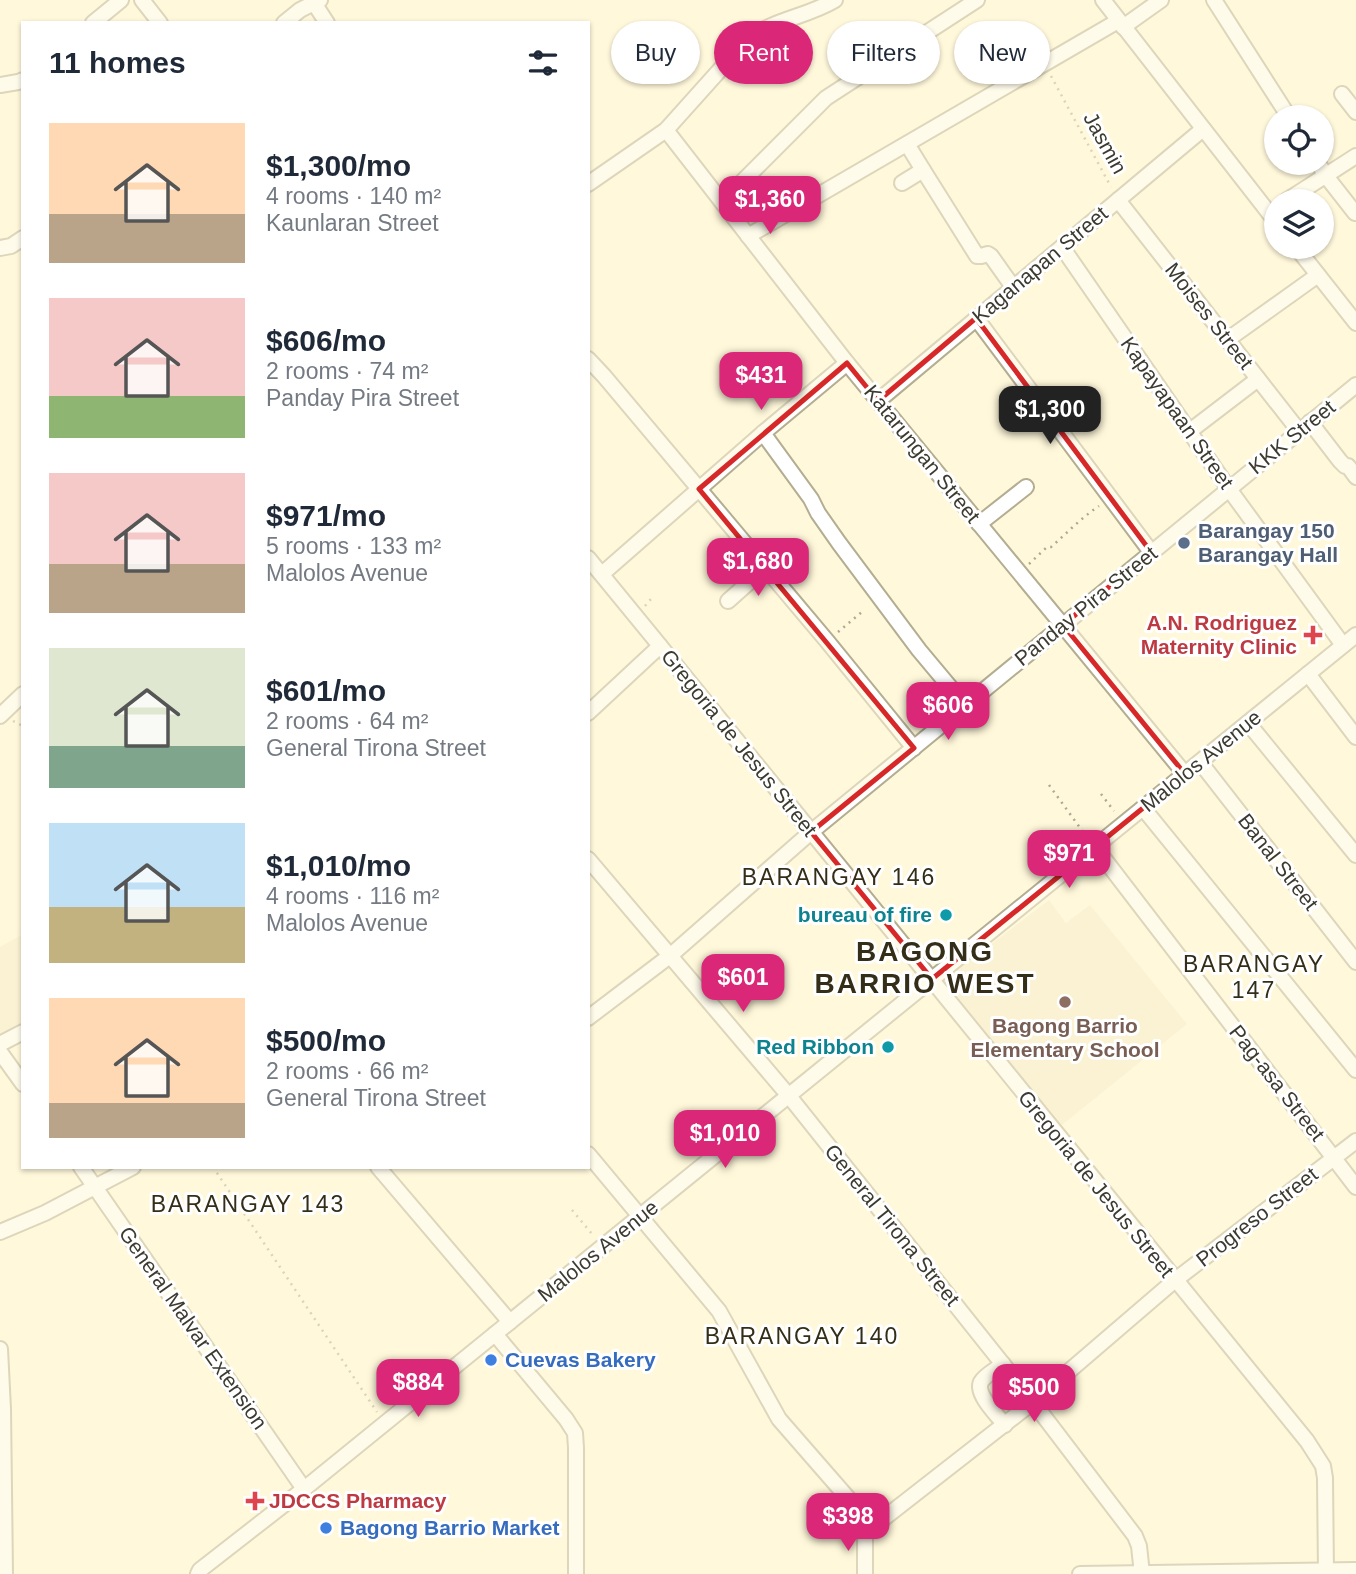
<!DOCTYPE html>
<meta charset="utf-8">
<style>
:root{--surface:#fff;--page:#f2f2f3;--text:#1f2937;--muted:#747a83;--accent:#db2777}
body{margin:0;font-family:Arial,sans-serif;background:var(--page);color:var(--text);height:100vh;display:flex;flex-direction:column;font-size:26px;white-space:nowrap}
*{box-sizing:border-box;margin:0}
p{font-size:23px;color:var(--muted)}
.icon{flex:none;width:38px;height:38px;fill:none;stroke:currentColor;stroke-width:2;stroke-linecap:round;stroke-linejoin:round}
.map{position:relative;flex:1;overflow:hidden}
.drawer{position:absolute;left:21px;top:21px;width:569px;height:1148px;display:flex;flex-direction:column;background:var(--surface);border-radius:0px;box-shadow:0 2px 5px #0004}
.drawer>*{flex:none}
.guide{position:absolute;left:611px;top:21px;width:639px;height:63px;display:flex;gap:14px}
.tools{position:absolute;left:1264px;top:105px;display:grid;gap:14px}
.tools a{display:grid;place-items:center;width:70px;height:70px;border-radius:50%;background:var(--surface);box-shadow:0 2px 5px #0004;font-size:35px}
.price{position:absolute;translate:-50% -60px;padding:0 16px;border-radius:14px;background:var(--accent);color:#fff;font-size:23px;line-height:46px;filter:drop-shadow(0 2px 4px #0008)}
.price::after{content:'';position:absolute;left:50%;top:42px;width:21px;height:16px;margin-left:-10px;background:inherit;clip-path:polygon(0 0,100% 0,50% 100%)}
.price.current{background:#222;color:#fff}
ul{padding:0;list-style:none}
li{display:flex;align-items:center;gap:21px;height:175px;padding:0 28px}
li span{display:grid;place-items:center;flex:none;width:196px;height:140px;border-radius:0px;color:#555}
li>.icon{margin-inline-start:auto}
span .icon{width:84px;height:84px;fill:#fffc;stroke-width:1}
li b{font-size:30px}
h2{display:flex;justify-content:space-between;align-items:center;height:84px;padding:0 28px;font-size:30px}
.chip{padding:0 24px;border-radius:32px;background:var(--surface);box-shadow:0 2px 5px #0004;font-size:24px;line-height:63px}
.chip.current{background:var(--accent);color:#fff}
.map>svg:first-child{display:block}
.built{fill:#f5ecc9}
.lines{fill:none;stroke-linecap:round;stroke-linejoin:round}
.minor-casing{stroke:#b3ad92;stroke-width:18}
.path{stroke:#aea993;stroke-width:2.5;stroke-dasharray:2 5;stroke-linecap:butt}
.minor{stroke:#fff;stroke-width:14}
.marked{fill:none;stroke:#d62828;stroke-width:5;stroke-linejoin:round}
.service-dot{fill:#5c6f8a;stroke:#fff;stroke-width:2.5}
.health-dot{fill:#e0444e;stroke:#fff;stroke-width:2.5}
.culture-dot{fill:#0f9aa8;stroke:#fff;stroke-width:2.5}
.education-dot{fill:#8d6e63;stroke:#fff;stroke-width:2.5}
.shop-dot{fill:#3f7fe0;stroke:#fff;stroke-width:2.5}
.labels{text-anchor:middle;stroke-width:6;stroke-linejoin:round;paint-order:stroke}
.street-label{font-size:21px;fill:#3d3b30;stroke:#fff}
.service-label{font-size:21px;font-weight:bold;fill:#4e5e75;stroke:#fff;text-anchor:start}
.health-label{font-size:21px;font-weight:bold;fill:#be3a42;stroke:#fff;text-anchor:end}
.culture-label{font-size:21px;font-weight:bold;fill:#0d838f;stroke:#fff;text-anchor:end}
.education-label{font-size:21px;font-weight:bold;fill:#785e54;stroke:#fff}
.shop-label{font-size:21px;font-weight:bold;fill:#366cbe;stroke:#fff;text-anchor:start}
.neighbourhood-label{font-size:23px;letter-spacing:2px;fill:#342e18;stroke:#fff}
.district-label{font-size:28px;font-weight:bold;letter-spacing:2px;fill:#342e18;stroke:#fff}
</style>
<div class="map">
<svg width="1356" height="1574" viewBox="0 0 1356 1574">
<rect width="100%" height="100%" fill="#fff8db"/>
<g class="built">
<path d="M1049 900 1066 923 1090 905 1187 1024 1062 1125 943 981Z"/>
<path d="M23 934V1028L2 1039 0 1036V947Z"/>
</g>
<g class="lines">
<g class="minor-casing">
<g id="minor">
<path d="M142 0 160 23"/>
<path d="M1103 0 1276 222"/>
<path d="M1214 0 1289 117"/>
<path d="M314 3 327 23"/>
<path d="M93 23 121 0"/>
<path d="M284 23 300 10 320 0"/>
<path d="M1123 27 1161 0"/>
<path d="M0 85 18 82 23 80"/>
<path d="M1342 94 1356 112"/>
<path d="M666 130 847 363 1185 774"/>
<path d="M1318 163 1326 176 1355 213"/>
<path d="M923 170 977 256H981L988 254 991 256 1013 287"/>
<path d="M902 183 923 170 907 144"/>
<path d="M588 184 666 130 744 43C771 19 805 18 835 0"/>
<path d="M1118 200 1299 431"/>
<path d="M1286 201 1356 156"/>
<path d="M722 202 826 98 977 0"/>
<path d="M748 236 1118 21"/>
<path d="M1062 247 1229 489 1343 645"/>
<path d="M1296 247 1356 323"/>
<path d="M0 248 11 246 23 238"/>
<path d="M976 318 1151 552"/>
<path d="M1227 340 1318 275"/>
<path d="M588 359 604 376 827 641 914 748"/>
<path d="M878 401 1203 129"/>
<path d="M1310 422 1340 461 1345 466H1348L1356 477"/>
<path d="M1190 431 1258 379"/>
<path d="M763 433 811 499 818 513 839 543 919 650 965 705"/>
<path d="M979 524 1026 487"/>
<path d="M588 558C829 851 1065 1148 1307 1441L1323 1466 1325 1478 1326 1574"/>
<path d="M602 574 763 433 847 363"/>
<path d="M728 601 765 568"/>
<path d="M1308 674 1356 737"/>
<path d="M588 713 660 646"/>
<path d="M0 716 23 694"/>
<path d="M1248 723 1356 855"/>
<path d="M1200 762 1356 962"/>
<path d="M1143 808 1356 1070"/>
<path d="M1095 847 1356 1187"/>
<path d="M588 859 789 1096 1033 1402 1135 1536 1139 1546 1142 1574"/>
<path d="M588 1018 671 955 811 832 1356 385"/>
<path d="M0 1044 23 1032"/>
<path d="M0 1052 23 1084"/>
<path d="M588 1154 719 1311 779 1419 854 1505 865 1533V1574"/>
<path d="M81 1167 304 1489"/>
<path d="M378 1167 510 1322"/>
<path d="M0 1232 45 1213 133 1167"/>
<path d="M495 1334 566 1419 575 1433 576 1448V1574"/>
<path d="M0 1349 3 1409 5 1574"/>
<path d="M1003 1364C997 1369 985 1375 981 1382 975 1394 998 1416 1005 1425"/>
<path d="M865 1533 1033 1402 1174 1281 1356 1141"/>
<path d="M198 1574 200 1570 304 1489 1356 635"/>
<path d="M1080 1574 1356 1570"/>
</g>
</g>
<g class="path">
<path d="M1051 76 1111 187"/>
<path d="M1029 564 1047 547H1051C1067 533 1081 518 1099 506"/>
<path d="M645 606 651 599"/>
<path d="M838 632 863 611"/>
<path d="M13 721 23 726"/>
<path d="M1049 785 1086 836"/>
<path d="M1101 794 1114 811"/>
<path d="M213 1167 377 1412"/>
<path d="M572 1210 592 1234"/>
</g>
<use href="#minor" class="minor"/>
</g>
<path d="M0 0H1356V1574H0ZM976 318 1151 552 1063 625 1185 774 932 979 811 832 914 748 699 489 847 363 878 401Z" fill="#fff8db" fill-opacity=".55" fill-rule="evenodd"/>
<path class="marked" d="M976 318 1151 552 1063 625 1185 774 932 979 811 832 914 748 699 489 847 363 878 401Z"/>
<circle class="service-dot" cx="1184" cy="543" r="7"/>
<g class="health-dot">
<path d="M1309.5 624.5h7v7h7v7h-7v7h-7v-7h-7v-7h7z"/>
<path d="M251.5 1490.5h7v7h7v7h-7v7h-7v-7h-7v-7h7z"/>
</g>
<g class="culture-dot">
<circle cx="946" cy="915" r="7"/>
<circle cx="888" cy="1047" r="7"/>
</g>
<circle class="education-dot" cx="1065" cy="1002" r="7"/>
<g class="shop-dot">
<circle cx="491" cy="1360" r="7"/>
<circle cx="326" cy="1528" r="7"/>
</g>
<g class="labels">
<g class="street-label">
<text transform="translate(1105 143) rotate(61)" y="7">Jasmin</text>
<text transform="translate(1040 265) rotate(-40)" y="7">Kaganapan Street</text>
<text transform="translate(1209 316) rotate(52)" y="7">Moises Street</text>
<text transform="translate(1177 413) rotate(55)" y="7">Kapayapaan Street</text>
<text transform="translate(1292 437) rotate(-39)" y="7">KKK Street</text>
<text transform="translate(922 454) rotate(51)" y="7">Katarungan Street</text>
<text transform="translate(1086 606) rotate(-39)" y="7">Panday Pira Street</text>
<text transform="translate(739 743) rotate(51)" y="7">Gregoria de Jesus Street</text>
<text transform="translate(1201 761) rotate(-39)" y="7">Malolos Avenue</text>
<text transform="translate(1278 862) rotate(52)" y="7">Banal Street</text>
<text transform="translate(1277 1083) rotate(52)" y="7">Pag-asa Street</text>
<text transform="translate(1096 1184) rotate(51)" y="7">Gregoria de Jesus Street</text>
<text transform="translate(1257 1217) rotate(-38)" y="7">Progreso Street</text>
<text transform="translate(892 1225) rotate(51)" y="7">General Tirona Street</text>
<text transform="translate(598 1251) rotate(-39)" y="7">Malolos Avenue</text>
<text transform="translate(193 1328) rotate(55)" y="7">General Malvar Extension</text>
</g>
<g class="service-label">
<text x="1198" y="538">Barangay 150<tspan x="1198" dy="24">Barangay Hall</tspan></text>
</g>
<g class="health-label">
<text x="1297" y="630">A.N. Rodriguez<tspan x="1297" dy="24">Maternity Clinic</tspan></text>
<text x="269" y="1508" text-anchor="start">JDCCS Pharmacy</text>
</g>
<g class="culture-label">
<text x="932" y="922">bureau of fire</text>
<text x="874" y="1054">Red Ribbon</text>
</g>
<g class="education-label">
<text x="1065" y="1033">Bagong Barrio<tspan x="1065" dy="24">Elementary School</tspan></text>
</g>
<g class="shop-label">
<text x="505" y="1367">Cuevas Bakery</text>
<text x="340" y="1535">Bagong Barrio Market</text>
</g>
<g class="neighbourhood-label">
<text x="839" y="885">BARANGAY 146</text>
<text x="1254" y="972">BARANGAY<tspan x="1254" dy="26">147</tspan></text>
<text x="248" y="1212">BARANGAY 143</text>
<text x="802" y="1344">BARANGAY 140</text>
</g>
<g class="district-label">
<text x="925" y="961">BAGONG<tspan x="925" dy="32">BARRIO WEST</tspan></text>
</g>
</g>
</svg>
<div class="tools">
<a><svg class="icon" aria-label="locate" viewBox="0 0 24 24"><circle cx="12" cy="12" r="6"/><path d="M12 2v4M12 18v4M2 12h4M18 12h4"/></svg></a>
<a><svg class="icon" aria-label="layers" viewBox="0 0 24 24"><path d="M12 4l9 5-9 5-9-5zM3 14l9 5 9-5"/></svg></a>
</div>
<b class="price" style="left:770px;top:236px">$1,360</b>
<b class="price" style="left:761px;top:412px">$431</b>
<b class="price current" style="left:1050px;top:446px">$1,300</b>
<b class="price" style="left:758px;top:598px">$1,680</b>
<b class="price" style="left:948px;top:742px">$606</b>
<b class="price" style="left:1069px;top:890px">$971</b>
<b class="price" style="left:743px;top:1014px">$601</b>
<b class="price" style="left:725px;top:1170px">$1,010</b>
<b class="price" style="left:418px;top:1419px">$884</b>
<b class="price" style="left:1034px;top:1424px">$500</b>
<b class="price" style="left:848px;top:1553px">$398</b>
<div class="guide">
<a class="chip">Buy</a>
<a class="chip current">Rent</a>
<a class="chip">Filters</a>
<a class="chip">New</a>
</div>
<section class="drawer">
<h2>11 homes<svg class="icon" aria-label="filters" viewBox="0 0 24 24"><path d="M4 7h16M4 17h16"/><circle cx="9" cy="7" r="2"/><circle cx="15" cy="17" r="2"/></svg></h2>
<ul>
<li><span style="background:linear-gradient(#ffd9b3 65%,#b9a48a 0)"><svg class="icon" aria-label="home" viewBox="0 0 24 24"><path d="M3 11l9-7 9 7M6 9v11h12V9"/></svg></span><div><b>$1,300/mo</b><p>4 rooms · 140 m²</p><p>Kaunlaran Street</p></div></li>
<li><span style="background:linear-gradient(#f6c9c9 70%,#8fb573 0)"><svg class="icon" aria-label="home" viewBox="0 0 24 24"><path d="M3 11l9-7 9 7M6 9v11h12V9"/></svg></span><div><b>$606/mo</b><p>2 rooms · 74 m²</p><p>Panday Pira Street</p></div></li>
<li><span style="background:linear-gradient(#f6c9c9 65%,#b9a48a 0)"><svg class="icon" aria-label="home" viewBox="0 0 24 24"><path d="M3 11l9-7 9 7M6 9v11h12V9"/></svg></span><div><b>$971/mo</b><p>5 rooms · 133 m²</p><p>Malolos Avenue</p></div></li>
<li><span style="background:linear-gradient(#dfe7d0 70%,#7fa58c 0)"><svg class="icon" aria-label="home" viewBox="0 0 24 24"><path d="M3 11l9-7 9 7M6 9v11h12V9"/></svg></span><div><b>$601/mo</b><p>2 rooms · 64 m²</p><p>General Tirona Street</p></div></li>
<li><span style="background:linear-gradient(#bfe0f5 60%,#c2b280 0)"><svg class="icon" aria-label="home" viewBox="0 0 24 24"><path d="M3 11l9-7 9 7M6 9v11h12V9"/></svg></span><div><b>$1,010/mo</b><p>4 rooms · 116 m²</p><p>Malolos Avenue</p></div></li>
<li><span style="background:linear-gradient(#ffd9b3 75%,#b9a48a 0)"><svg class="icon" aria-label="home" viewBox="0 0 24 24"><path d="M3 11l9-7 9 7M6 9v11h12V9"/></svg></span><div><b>$500/mo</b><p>2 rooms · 66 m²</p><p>General Tirona Street</p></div></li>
</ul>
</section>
</div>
